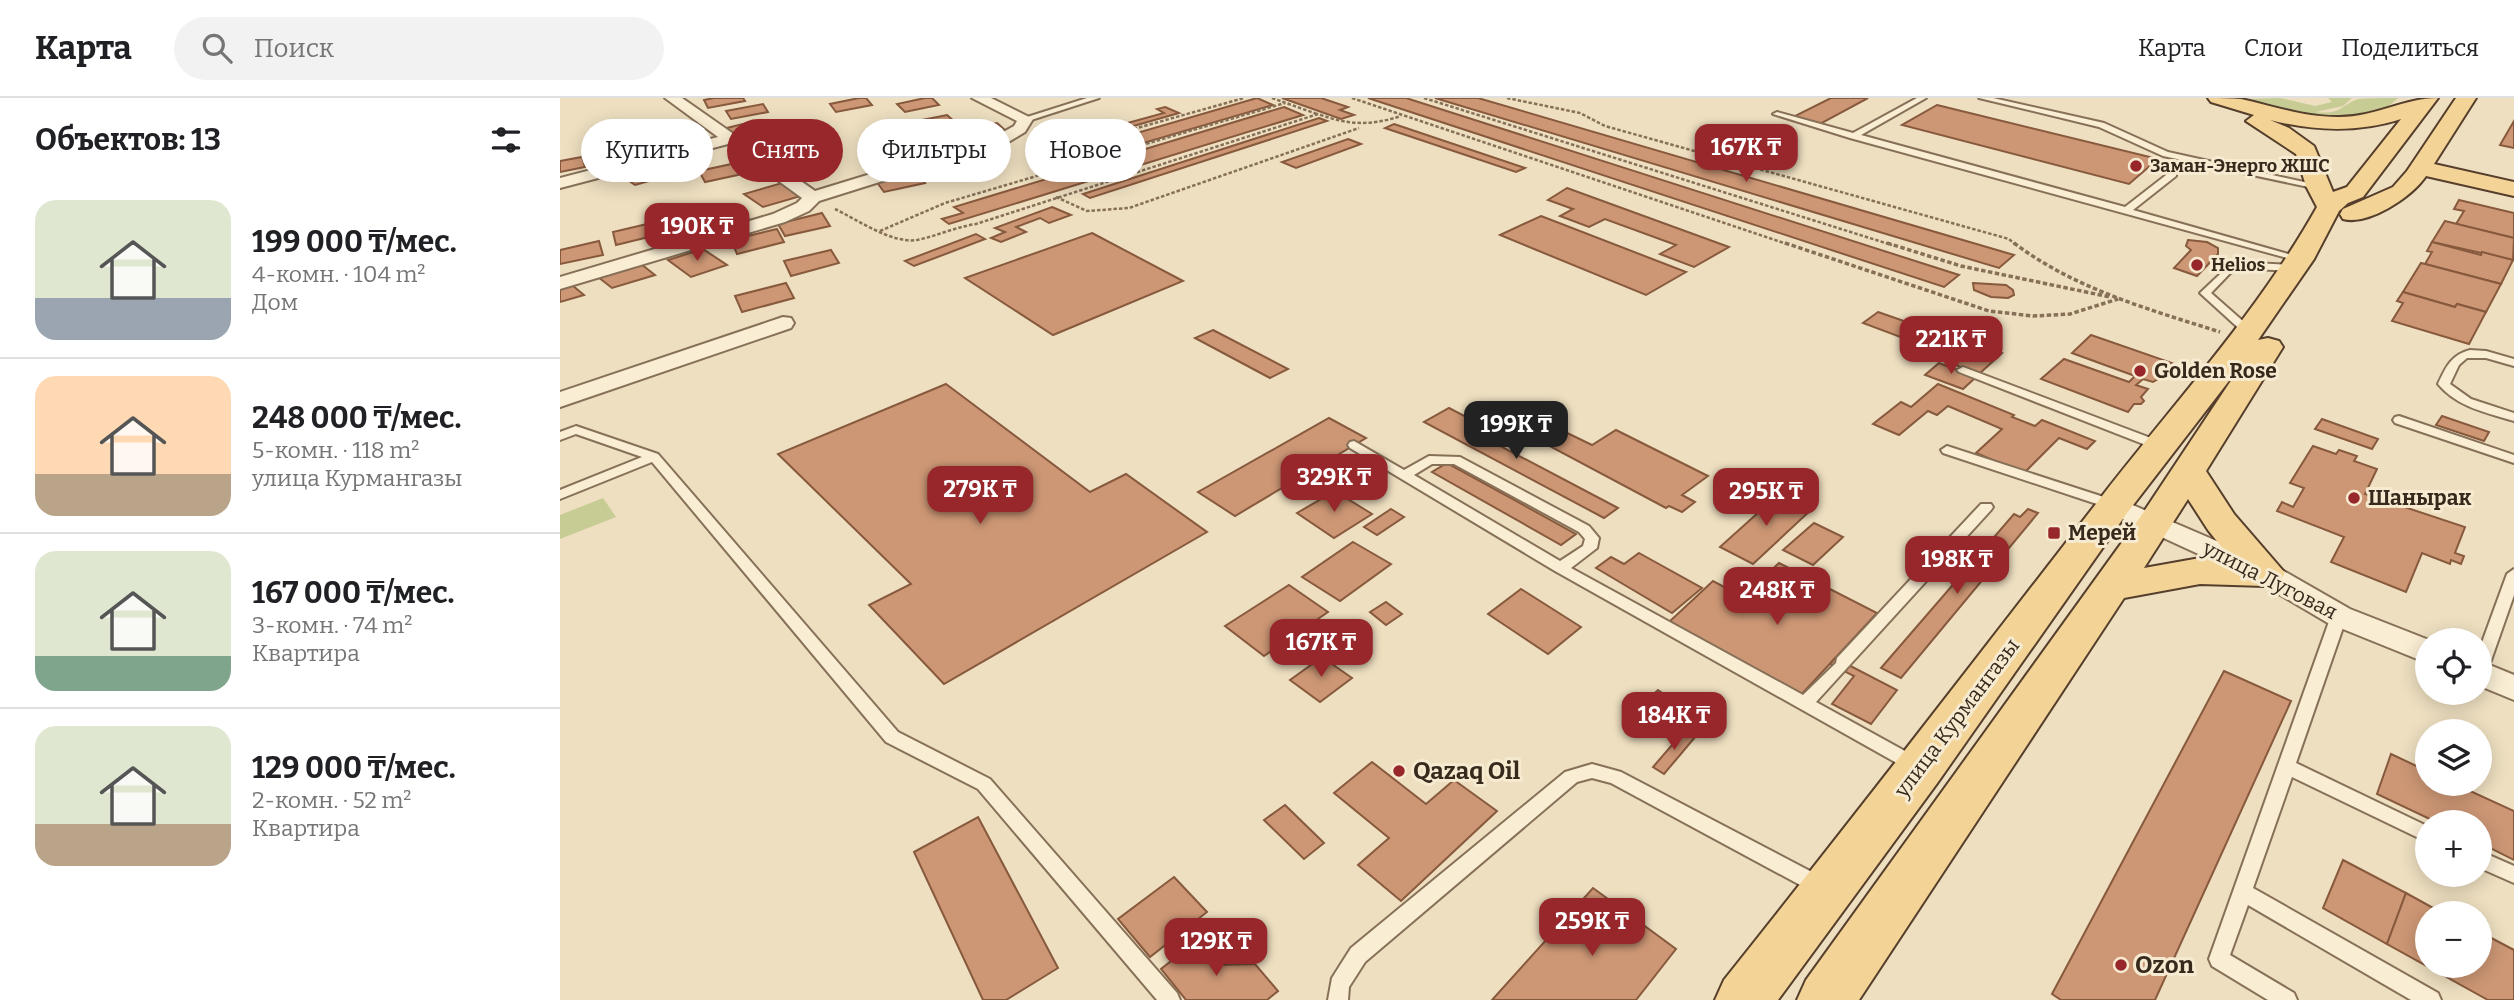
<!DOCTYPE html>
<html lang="ru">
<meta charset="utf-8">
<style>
:root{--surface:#fff;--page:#f2f2f2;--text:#202124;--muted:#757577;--line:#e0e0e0;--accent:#97272b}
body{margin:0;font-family:Bitter,serif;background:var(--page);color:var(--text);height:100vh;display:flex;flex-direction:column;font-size:26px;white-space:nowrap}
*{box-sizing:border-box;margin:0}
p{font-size:23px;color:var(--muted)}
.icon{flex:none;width:38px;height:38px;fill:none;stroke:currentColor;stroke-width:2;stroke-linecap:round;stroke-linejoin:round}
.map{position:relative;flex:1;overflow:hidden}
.details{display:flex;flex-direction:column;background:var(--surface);width:560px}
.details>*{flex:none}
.banner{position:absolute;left:21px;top:21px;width:665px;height:63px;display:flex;gap:14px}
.tools{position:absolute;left:1855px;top:530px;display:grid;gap:14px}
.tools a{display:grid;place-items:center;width:77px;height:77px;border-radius:50%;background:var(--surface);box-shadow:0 4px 18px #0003;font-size:35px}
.price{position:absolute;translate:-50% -60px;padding:0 16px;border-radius:14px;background:var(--accent);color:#fff;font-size:23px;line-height:46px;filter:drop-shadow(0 2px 4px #0008)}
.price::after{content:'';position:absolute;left:50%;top:42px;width:21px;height:16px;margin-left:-10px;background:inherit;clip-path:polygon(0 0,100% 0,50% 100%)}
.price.current{background:#222;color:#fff}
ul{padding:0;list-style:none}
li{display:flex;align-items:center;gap:21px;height:175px;padding:0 35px}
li+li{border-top:2px solid var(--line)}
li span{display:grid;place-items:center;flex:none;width:196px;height:140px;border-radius:21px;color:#555}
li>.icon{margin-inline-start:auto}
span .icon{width:84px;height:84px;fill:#fffc;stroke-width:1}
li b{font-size:30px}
h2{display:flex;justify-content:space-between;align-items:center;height:84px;padding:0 35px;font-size:30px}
.tag{padding:0 24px;border-radius:32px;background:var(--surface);box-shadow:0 4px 18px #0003;font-size:24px;line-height:63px}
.tag.current{background:var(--accent);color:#fff}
header{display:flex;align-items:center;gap:42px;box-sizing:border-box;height:98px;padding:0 35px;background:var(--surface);border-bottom:2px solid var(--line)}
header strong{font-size:33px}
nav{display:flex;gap:38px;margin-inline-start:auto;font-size:24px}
.search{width:490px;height:63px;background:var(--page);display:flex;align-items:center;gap:18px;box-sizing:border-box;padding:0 24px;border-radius:38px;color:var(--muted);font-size:26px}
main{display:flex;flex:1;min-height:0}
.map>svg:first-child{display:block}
.green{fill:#c7cc94}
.building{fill:#cd9775;stroke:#87593d;stroke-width:2}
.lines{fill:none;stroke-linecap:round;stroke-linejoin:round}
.service-casing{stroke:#877058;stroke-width:4}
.minor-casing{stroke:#877058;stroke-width:4}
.primary-casing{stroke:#553e2c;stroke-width:4}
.path-far1{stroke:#877058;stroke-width:2.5;stroke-dasharray:3.5 2;stroke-linecap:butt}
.path{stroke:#877058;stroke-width:3.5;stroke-dasharray:4.5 2.5;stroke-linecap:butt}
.service{fill:#f9edd3;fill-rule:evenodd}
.minor{fill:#f9edd3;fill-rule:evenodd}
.primary{fill:#f3d496;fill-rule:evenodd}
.poi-dot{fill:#97272b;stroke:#f6ead0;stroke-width:2.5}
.labels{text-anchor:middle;stroke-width:6;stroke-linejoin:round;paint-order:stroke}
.far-poi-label{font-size:18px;font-weight:bold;fill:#37291c;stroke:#f6ead0;text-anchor:start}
.poi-label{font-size:21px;font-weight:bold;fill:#37291c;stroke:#f6ead0;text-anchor:start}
.street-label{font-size:21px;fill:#37291c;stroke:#f6ead0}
.near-poi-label{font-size:24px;font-weight:bold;fill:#37291c;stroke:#f6ead0;text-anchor:start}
</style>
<header>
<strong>Карта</strong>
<div class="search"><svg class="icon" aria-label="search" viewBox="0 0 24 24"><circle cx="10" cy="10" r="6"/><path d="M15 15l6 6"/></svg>Поиск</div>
<nav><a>Карта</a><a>Слои</a><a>Поделиться</a></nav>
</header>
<main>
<section class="details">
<h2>Объектов: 13<svg class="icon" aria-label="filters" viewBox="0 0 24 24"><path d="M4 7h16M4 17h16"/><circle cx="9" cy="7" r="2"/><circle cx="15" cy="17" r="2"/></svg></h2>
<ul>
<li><span style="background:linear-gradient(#dfe7d0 70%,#9aa5b1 0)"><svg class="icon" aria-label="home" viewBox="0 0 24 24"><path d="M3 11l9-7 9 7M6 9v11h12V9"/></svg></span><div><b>199 000 ₸/мес.</b><p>4-комн. · 104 m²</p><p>Дом</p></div></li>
<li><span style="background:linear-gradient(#ffd9b3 70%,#b9a48a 0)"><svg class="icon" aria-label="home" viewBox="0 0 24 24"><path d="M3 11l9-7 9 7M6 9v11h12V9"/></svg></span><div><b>248 000 ₸/мес.</b><p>5-комн. · 118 m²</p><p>улица Курмангазы</p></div></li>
<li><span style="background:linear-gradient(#dfe7d0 75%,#7fa58c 0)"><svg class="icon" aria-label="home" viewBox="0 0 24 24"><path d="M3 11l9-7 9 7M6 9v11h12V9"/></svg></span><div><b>167 000 ₸/мес.</b><p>3-комн. · 74 m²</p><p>Квартира</p></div></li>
<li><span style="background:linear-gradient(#dfe7d0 70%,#b9a48a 0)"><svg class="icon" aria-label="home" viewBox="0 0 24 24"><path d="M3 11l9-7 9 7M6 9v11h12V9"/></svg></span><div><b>129 000 ₸/мес.</b><p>2-комн. · 52 m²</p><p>Квартира</p></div></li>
</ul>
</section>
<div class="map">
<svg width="1954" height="902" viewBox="0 0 1954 902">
<rect width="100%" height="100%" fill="#eedfc0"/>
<g class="green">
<path d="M1669 0H1679L1699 6 1688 1 1720 0 1755 8 1772 4 1768 0H1792L1783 8 1756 14C1780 17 1780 8 1798 1 1808 0 1827 0 1838 0 1830 7 1821 16 1810 18 1770 28 1707 14 1669 0Z"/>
<path d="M43 400 56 419 0 441V417Z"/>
</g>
<g class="building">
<path d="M154 0H183L185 3 148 10 144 2Z"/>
<path d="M299 0H306L312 7 276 14 270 6Z"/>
<path d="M365 0H372L379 7 345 14 337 6Z"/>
<path d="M697 0 713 7 488 73 480 69 500 63 493 60 511 55 519 59 530 56 522 51Z"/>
<path d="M722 0H761L788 9 780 12 794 17 781 21Z"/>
<path d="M808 0H846L1399 177 1384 189Z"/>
<path d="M875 0H918L1454 157 1439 170Z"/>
<path d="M1271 0H1308L1260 26 1235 18Z"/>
<path d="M203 6 208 14 171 21 166 13Z"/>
<path d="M1377 7 1598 61 1569 86 1342 27Z"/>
<path d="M605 9 619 15 542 37 535 34 604 15 597 11Z"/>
<path d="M724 9 743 17 389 126 382 121 403 115 394 109Z"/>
<path d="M387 17 396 25 360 33 352 24Z"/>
<path d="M759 20 767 23 530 100 523 96Z"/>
<path d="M199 22 209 27 173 37 163 31Z"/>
<path d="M1954 23V50L1940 47Z"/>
<path d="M437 25 447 34 412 41 402 32Z"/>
<path d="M834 26 965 70 956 74 825 30Z"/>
<path d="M227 36 239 44 207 52 195 44Z"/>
<path d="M114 41 122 48 85 56 78 49Z"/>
<path d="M788 41 801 46 736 70 722 64Z"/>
<path d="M66 46 69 56 27 64 24 54Z"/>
<path d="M428 50 438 60 401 69 391 59Z"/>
<path d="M247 51 265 60 231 70 212 60Z"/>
<path d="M22 59 25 69 0 74V63Z"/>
<path d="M181 64 187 75 145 84 139 73Z"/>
<path d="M102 68 115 76 75 87 62 78Z"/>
<path d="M356 74 365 85 324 94 316 83Z"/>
<path d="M222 85 241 98 203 109 184 96Z"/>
<path d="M1007 90 1169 149 1134 169 1100 156 1116 147 1045 121 1029 129 1000 118 1013 111 988 102Z"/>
<path d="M1899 102 1954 115V140L1896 126 1904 113 1894 111Z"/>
<path d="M159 107 174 118 136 129 121 118Z"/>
<path d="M492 109 511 117 489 125 480 120 456 129 466 134 441 144 431 140 445 134 435 130Z"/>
<path d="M262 115 270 128 225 138 218 126Z"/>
<path d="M981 118 1126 174 1086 197 940 137Z"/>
<path d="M100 123 105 135 56 147 53 134Z"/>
<path d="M1885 123 1954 140 1953 162 1872 144Z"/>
<path d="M217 131 224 144 177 156 171 142Z"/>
<path d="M532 135 623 183 493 237 405 180Z"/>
<path d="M416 136 425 141 354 168 345 163Z"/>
<path d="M1628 142 1647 144 1658 150V156L1637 178 1614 170 1631 152 1626 148Z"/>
<path d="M39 143 43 157 0 166V152Z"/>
<path d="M1872 144 1921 157 1922 154 1953 162 1941 186 1865 166 1872 154 1867 153Z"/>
<path d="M143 151 167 167 131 179 108 162Z"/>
<path d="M271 152 279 165 231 178 224 163Z"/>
<path d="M1861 165 1865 166 1941 186 1926 214 1897 206 1895 209 1843 194Z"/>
<path d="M81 166 95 177 52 190 38 179Z"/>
<path d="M226 185 234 200 182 214 175 198Z"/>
<path d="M1413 185 1446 187 1453 192 1454 197 1448 200 1431 199 1414 192Z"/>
<path d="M12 187 24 197 0 204V190Z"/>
<path d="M1843 194 1895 209 1897 206 1926 214 1909 246 1832 223 1843 205 1837 203Z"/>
<path d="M1318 214 1407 245 1410 243 1442 255 1419 276 1380 261 1386 256 1303 225Z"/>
<path d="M653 232 728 271 710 280 635 240Z"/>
<path d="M1531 237 1612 265 1606 270 1610 274 1593 284 1583 281 1576 287 1588 291 1581 299 1584 303 1581 306H1574L1568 314 1481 281 1504 261 1569 284 1575 278 1512 255Z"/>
<path d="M1379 265 1416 279 1403 291 1365 277Z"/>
<path d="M386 286 530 394 566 376 647 434 384 586 309 507 351 486 218 356Z"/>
<path d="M1378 286 1454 317 1452 319 1475 328 1482 322 1535 343 1527 351 1499 340 1464 375 1416 355 1442 331 1388 308 1377 317 1368 313 1339 337 1313 326 1341 304 1351 309Z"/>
<path d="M945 306 968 317 956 325 933 313Z"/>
<path d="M889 310 918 325 908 331 1058 410 1044 420 864 324Z"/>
<path d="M1882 318 1929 334 1924 343 1876 327Z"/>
<path d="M769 320 806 340 675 418 638 394Z"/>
<path d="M1762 321 1818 341 1812 351 1755 331Z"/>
<path d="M999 331 1032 347 1056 332 1148 378 1122 397 1135 404 1122 414 1109 408 1106 410 980 343Z"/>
<path d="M1753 348 1776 356 1779 352 1797 358 1794 363 1817 371 1805 396 1905 429 1895 455 1904 458 1901 466 1891 462 1890 466 1862 455 1846 494 1771 464 1784 439 1717 413 1722 404 1733 409 1744 390 1730 385Z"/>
<path d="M887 365 1016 436 1001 447 872 374Z"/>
<path d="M775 393 812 416 774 440 737 415Z"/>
<path d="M1220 395 1253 410 1193 466 1160 449Z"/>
<path d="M831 411 844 419 817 437 804 429Z"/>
<path d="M1468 411 1478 415 1341 580 1321 570 1454 416 1460 419Z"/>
<path d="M1254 425 1283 439 1253 467 1223 452Z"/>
<path d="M793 444 831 466 780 503 742 479Z"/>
<path d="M1079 455 1142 490 1112 515 1036 470 1051 459 1064 466Z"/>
<path d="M1219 465 1317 515 1239 599 1109 524 1153 483 1198 507 1219 487 1204 479Z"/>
<path d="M729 487 768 514 704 558 665 528Z"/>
<path d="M961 491 1021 529 988 556 928 516Z"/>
<path d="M826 504 842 516 826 527 810 514Z"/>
<path d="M762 559 792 580 760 604 730 582Z"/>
<path d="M1275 560 1337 592 1311 626 1272 606 1294 578 1270 566Z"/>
<path d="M1664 573 1731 603 1595 902H1501L1492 896Z"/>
<path d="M1098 592 1111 601 1094 617 1081 608Z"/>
<path d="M1125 632 1136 638 1104 676 1093 669Z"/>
<path d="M1831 656 1867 673V686H1895L1954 713V762L1920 745V724H1876L1817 696Z"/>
<path d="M812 664 866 706 894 682 937 713 841 803 798 767 829 740 774 695Z"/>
<path d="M725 707 764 745 744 761 704 722Z"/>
<path d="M418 719 498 870 446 902H423L354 754Z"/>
<path d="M1783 762 1846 795 1827 846 1763 810Z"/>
<path d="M614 779 647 814 590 859 558 821Z"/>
<path d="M1033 790 1116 851 1076 902H932Z"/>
<path d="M1846 795 1884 816H1867V868H1920V834L1954 852V902H1928L1827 846Z"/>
<path d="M638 842 659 867 695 866 718 893 707 902H626L601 871Z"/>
</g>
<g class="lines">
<g class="service-casing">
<g id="service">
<path d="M527 0H539L468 23 461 21Z"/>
<path d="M1357 0H1366L1301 37 1565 109 1610 74H1616V78L1573 112 1746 161 1738 163 1290 40 1213 16 1217 14 1293 35Z"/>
<path d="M1419 0H1433L1544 25 1608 54 1762 88 1758 91 1603 58 1539 29Z"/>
<path d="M1673 164 1735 167 1740 170 1735 173 1675 170 1651 195 1693 232V236H1685L1640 195Z"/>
<path d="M1910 252 1926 253 1954 261V268L1926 260H1907L1899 267 1890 286 1911 301 1954 315V323C1927 315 1897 309 1878 286 1886 269 1891 257 1910 252Z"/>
<path d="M1403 269 1604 345 1606 348 1604 351H1596L1399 274 1397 272Z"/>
<path d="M1839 318 1954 357V365L1835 325 1833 322 1835 319Z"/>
<path d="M16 328 98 356 338 634 430 681 617 895 620 902H597L418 691 326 644 92 364 0 401V392L82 359 16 336 0 342V334Z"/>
<path d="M794 343 844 372 869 358 900 359 1029 428 1039 440 1037 450 1011 470 1243 597 1276 565 1277 560 1421 406H1431L1433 409 1431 412 1256 604 1363 663 1366 668 1363 673 1357 675 1351 673 995 473 790 350 788 347 790 344ZM872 366H894L1019 434 1025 441 1023 448 1000 463 854 377Z"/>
<path d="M1387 348 1559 404 1561 407 1554 411 1549 410 1383 355 1381 352Z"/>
<path d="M1954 471V497L1928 571 1926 575 1920 577V550L1947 476Z"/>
<path d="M1779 513 1784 514 1787 518 1736 665 1867 728V744L1732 679 1693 790 1878 895 1881 902H1851L1688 807 1670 857 1734 895 1737 902H1708L1652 868 1649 861 1771 518 1774 514Z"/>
<path d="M1032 666 1061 674 1269 783 1272 789 1269 795 1262 798 1255 795 1051 685 1032 680 1017 684 805 864 789 889 788 902H768L772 880 791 850 1005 674Z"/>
<path d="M1920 753 1954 768V785L1920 770Z"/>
</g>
</g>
<g class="minor-casing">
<g id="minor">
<path d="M105 0H122L255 93 438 37 454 28 457 23 412 0H431L473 21 465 34 450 43 259 103 249 113 225 124 0 191V179L213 116 237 105 242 100 168 46 0 90V80L158 39Z"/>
<path d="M223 219 231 220 234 225 231 230 0 309V294Z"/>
<path d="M1554 399 1715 468 1790 511 1869 542 1867 565 1768 525 1695 482 1545 413 1541 407 1545 401Z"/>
<path d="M1920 563 1954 577V602L1920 588Z"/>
</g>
</g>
<g class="primary-casing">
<g id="primary">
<path d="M1648 0C1659 0 1671 0 1681 1 1713 8 1743 19 1777 19 1814 20 1843 0 1878 0L1803 99 1788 105 1779 113 1754 161 1698 242 1708 240 1719 243 1723 249 1646 373 1674 416 1725 475 1719 484 1705 488 1640 486 1564 500 1299 902H1237L1246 882 1581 418 1682 266 1567 415 1378 684 1218 902H1155L1164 882C1291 723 1414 563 1539 402 1614 305 1697 216 1757 109L1746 88 1736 56 1686 23 1694 17 1651 4ZM1841 21 1787 89 1773 94 1754 48 1729 30 1710 22C1754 33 1797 35 1841 21ZM1628 401 1648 432 1671 461 1640 460 1584 470Z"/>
<path d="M1896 0H1916L1874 66 1954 84V98L1866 78C1852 99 1808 128 1783 121L1780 116 1783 111 1833 89 1847 73Z"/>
</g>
</g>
<g class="path-far1">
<path d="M712 0 757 16"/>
<path d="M792 0 1230 147"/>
<path d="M864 0 1332 147"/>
<path d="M947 0 1020 15 1045 28 1449 141 1456 147"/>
<path d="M507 24 511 25 506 31 538 41 684 0"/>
<path d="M496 99 527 113 569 110 799 30"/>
<path d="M275 111C298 122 332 146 357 142 377 138 395 129 416 126L758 16C788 27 810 28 841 18"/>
<path d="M320 133 385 105 725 5"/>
</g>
<g class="path">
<path d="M1225 145 1429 213 1473 218 1510 216 1558 201"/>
<path d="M1327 145 1401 168 1550 199"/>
<path d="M1454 145C1515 191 1588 211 1660 234"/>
</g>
<use href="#service" class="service"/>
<use href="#minor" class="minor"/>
<use href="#primary" class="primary"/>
</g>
<g class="poi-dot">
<circle cx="1576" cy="68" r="7"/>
<circle cx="1637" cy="167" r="7"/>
<circle cx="1580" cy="273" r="7"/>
<circle cx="1794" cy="400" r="7"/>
<rect x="1487" y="428" width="14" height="14" rx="3.5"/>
<circle cx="839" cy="673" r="7"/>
<circle cx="1561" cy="867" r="7"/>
</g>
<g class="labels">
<g class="far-poi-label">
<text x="1590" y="74">Заман-Энерго ЖШС</text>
<text x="1651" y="173">Helios</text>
</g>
<g class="poi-label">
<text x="1594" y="280">Golden Rose</text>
<text x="1808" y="407">Шанырак</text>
<text x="1508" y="442">Мерей</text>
</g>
<g class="street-label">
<text transform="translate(1710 482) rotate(27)" y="7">улица Луговая</text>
<text transform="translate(1397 620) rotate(-53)" y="7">улица Курмангазы</text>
</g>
<g class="near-poi-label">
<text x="853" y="681">Qazaq Oil</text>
<text x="1575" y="875">Ozon</text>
</g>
</g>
</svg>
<div class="tools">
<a><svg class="icon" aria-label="locate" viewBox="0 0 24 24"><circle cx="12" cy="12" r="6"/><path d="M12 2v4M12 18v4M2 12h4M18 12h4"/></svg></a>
<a><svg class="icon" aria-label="layers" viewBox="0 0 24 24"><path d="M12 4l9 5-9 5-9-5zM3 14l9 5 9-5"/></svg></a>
<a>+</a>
<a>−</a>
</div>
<b class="price" style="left:1186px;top:86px">167K ₸</b>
<b class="price" style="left:137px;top:165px">190K ₸</b>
<b class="price" style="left:1391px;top:278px">221K ₸</b>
<b class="price current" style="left:956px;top:363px">199K ₸</b>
<b class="price" style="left:774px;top:416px">329K ₸</b>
<b class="price" style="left:420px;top:428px">279K ₸</b>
<b class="price" style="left:1206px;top:430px">295K ₸</b>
<b class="price" style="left:1397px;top:498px">198K ₸</b>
<b class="price" style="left:1217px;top:529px">248K ₸</b>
<b class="price" style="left:761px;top:581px">167K ₸</b>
<b class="price" style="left:1114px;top:654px">184K ₸</b>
<b class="price" style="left:1032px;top:860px">259K ₸</b>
<b class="price" style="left:656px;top:880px">129K ₸</b>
<div class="banner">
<a class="tag">Купить</a>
<a class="tag current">Снять</a>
<a class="tag">Фильтры</a>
<a class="tag">Новое</a>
</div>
</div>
</main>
